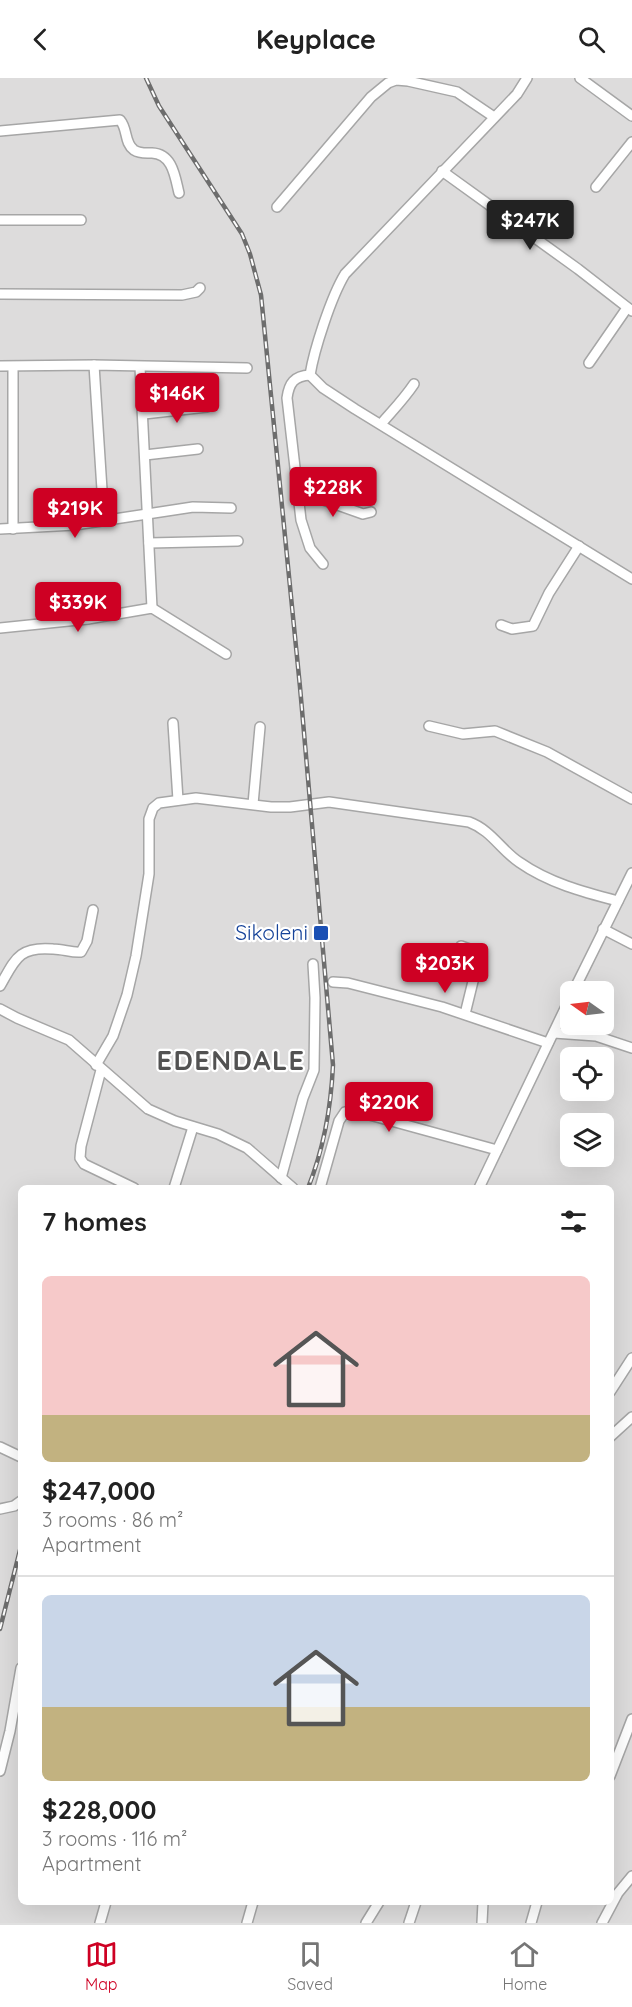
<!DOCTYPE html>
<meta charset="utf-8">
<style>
:root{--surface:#fff;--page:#f2f2f2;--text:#222;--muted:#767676;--line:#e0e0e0;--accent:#ce0023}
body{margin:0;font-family:Quicksand,sans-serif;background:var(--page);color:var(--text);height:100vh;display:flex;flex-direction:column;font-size:22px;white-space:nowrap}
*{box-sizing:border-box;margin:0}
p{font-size:20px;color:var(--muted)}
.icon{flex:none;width:33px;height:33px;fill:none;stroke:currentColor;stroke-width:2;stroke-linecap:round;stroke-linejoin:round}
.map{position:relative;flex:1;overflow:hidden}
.sheet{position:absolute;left:18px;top:1107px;width:596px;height:720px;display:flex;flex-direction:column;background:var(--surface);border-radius:9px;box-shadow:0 6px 24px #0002}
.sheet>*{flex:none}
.needle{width:39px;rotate:284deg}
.buttons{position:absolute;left:560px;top:903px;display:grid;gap:12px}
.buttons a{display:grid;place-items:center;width:54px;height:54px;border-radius:9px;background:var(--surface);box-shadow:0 6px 24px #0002;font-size:30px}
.price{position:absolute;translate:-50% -51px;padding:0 14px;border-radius:6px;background:var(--accent);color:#fff;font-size:20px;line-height:39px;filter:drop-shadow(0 2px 3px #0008)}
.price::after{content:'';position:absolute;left:50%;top:36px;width:18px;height:14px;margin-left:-9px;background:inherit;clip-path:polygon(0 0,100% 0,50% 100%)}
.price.on{background:#222;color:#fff}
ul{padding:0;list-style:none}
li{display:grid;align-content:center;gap:12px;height:318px;padding:0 24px}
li+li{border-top:2px solid var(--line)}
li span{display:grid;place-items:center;height:186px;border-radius:9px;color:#555}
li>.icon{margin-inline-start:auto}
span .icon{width:108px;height:108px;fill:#fffc;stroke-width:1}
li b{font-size:26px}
h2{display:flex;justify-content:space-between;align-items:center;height:72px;padding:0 24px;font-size:26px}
header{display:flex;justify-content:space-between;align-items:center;height:78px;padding:0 24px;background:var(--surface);font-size:27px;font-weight:700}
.tabs{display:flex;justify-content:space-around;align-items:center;height:84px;border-top:2px solid var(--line);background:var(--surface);font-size:16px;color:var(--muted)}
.tabs a{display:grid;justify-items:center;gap:3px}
.tabs .on{color:var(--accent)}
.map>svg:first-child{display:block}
.residential{fill:#dddcdc;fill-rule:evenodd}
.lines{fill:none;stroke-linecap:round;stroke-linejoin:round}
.minor-casing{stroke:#a6a6a6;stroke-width:12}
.minor{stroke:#fff;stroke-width:9}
.rail-casing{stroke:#6d6d6d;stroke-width:4.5}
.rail{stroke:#fff;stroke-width:2;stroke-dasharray:7;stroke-linecap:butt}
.transit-dot{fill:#1a4fb4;stroke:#fff;stroke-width:2}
.labels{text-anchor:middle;stroke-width:4.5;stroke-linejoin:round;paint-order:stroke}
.transit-label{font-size:21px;fill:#164399;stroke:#fff;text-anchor:end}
.district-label{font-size:27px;font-weight:bold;letter-spacing:1.5px;fill:#525252;stroke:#fff}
</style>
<header><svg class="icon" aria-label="back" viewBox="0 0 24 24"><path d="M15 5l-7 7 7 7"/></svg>Keyplace<svg class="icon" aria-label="search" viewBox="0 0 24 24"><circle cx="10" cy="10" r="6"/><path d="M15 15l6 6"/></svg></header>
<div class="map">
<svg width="632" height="1845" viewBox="0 0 632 1845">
<rect width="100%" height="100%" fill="#f1ebe4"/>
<path class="residential" d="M0 0H632V1845H0ZM570 914H603V946H570ZM570 980H603V1012H570ZM570 1046H603V1078H570ZM21 1110H610V1824H21Z"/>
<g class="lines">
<g class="minor-casing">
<g id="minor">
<path d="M527 0 517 16 345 196C331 219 314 272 310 297L323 310 355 331 632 501"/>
<path d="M580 0 632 38"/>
<path d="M0 53 120 42C128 51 124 65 134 72 140 76 146 75 152 75 173 76 175 99 179 115"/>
<path d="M442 93 578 191 632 233"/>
<path d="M596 109 632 64"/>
<path d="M277 129 371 19 388 5 396 2 408 3 457 14 494 39"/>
<path d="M0 142H81"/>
<path d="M0 216 182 217 196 214 200 210"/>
<path d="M589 285 627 230"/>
<path d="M94 287 104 443"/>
<path d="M0 288 94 287 247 290"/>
<path d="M13 289V451"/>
<path d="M140 289 152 530"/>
<path d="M310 297C294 298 289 305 287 320L301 442 310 470 323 486"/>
<path d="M144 336 207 329"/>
<path d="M381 346C393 332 404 321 414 306"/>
<path d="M145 377 198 371"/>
<path d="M298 413 363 436 371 434"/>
<path d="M0 451 75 447 193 429 231 430"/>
<path d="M149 465 238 463"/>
<path d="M501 547 512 551 533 548 549 515 579 468"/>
<path d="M0 550 88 541 152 530 226 576"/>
<path d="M173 645 178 722"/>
<path d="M429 648 463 656 495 653 547 674 632 721"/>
<path d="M253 726 260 649"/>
<path d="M603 851 632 866"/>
<path d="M461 868 472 872 477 878 476 891 465 936"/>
<path d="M333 904 348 905 442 929 548 965"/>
<path d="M0 908C15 882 18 868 53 871 63 871 72 875 81 874L87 863 93 832"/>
<path d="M573 914 632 795"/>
<path d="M0 931 17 940 69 962 148 1031 175 1043 218 1056 247 1070 293 1110"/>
<path d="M554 955 596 958 632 970"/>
<path d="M96 987 113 958 127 917 136 878 149 796V741L153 730 159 725 196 720 271 729H290L329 724 469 744C491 752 501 772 519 784 549 805 583 814 618 823"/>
<path d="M101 992 81 1068 80 1080 84 1086 134 1110"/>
<path d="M281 1100 303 1020 314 992 315 920 313 886"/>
<path d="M174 1110 193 1049"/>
<path d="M320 1110 339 1043 345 1034 355 1033 497 1072"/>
<path d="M479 1110 570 920"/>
<path d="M610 1314 632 1280"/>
<path d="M610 1359 632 1339"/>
<path d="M0 1369 21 1379"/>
<path d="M0 1431 14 1428 21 1423"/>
<path d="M0 1693 10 1653 21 1590"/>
<path d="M610 1698 632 1641"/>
<path d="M100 1845 106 1824"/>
<path d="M247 1845 253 1824"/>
<path d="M366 1845 379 1824"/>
<path d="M409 1845 416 1824"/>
<path d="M482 1845 483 1824"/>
<path d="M531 1845 537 1824"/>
<path d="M602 1845 618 1815 632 1798"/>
</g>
</g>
<use href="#minor" class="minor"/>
<g class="rail-casing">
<g id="rail">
<path d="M146 0 159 28 242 156 250 176 261 217 300 609 333 987C331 1030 324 1070 308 1110"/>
<path d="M0 1551 21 1468"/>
</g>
</g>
<use href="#rail" class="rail"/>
</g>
<rect class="transit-dot" x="313" y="847" width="16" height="16" rx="3"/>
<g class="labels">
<g class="transit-label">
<text x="308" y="862">Sikoleni</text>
</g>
<g class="district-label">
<text x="231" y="992">EDENDALE</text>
</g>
</g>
</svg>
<div class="buttons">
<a><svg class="needle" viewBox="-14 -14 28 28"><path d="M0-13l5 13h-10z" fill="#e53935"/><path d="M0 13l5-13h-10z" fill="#767676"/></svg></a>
<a><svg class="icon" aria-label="locate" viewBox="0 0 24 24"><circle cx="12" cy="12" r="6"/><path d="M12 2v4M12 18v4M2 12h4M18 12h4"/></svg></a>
<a><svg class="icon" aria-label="layers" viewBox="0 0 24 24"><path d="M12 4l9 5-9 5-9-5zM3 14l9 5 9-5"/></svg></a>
</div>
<b class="price on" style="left:530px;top:173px">$247K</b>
<b class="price" style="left:177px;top:346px">$146K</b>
<b class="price" style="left:333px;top:440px">$228K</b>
<b class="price" style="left:75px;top:461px">$219K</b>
<b class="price" style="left:78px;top:555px">$339K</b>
<b class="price" style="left:445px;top:916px">$203K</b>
<b class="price" style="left:389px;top:1055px">$220K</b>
<section class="sheet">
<h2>7 homes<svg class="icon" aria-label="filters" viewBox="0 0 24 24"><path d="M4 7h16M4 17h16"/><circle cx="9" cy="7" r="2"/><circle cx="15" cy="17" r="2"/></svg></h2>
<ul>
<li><span style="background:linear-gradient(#f6c9c9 75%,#c2b280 0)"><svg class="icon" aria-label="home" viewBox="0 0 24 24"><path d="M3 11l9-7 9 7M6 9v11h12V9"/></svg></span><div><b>$247,000</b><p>3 rooms · 86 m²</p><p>Apartment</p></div></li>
<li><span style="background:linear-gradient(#c9d6e8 60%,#c2b280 0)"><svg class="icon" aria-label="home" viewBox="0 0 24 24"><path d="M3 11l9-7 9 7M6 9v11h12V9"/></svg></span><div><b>$228,000</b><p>3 rooms · 116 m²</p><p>Apartment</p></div></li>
</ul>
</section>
</div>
<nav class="tabs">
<a class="on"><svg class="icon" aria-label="map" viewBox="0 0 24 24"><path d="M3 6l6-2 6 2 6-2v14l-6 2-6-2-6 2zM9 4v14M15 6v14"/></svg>Map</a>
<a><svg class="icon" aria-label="saved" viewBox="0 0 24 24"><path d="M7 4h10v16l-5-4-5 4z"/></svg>Saved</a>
<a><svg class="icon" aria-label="home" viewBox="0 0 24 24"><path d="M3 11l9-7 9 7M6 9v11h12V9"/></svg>Home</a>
</nav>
